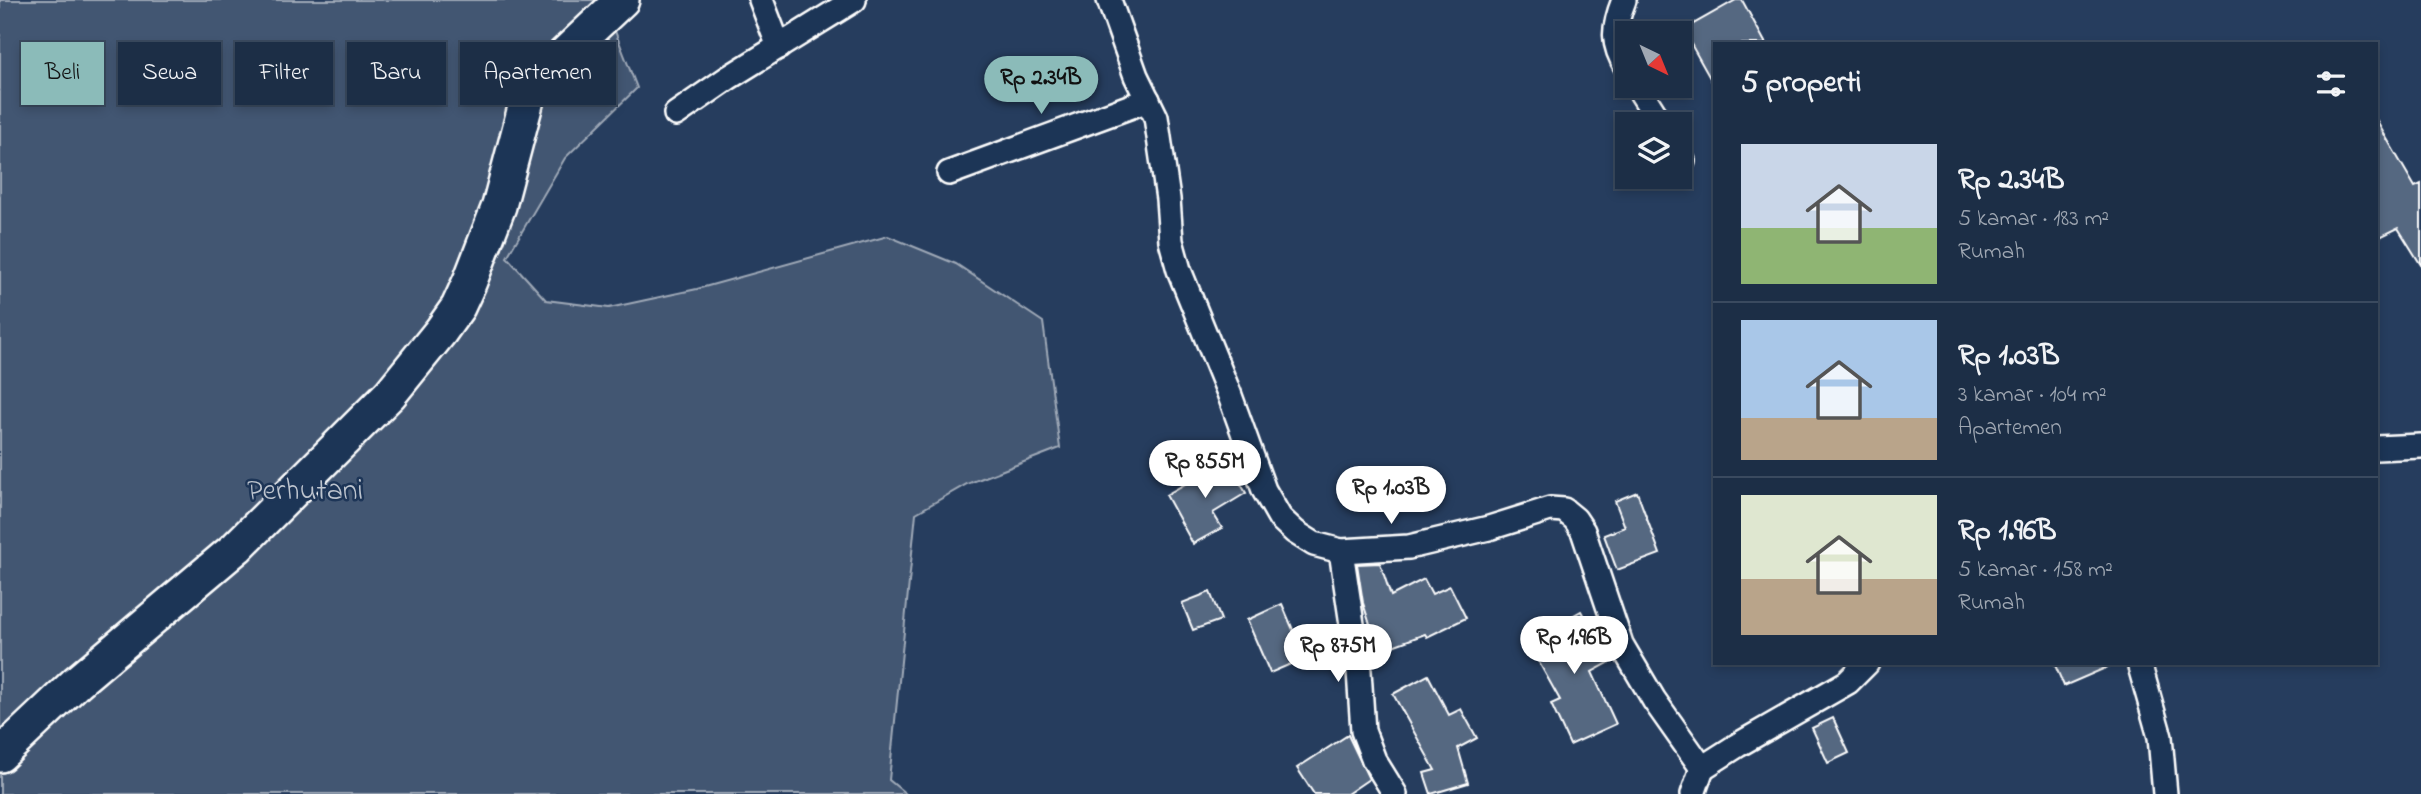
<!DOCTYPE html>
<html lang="id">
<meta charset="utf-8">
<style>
:root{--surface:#1c2e46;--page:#293a51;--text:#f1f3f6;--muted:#a0a8b3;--line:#3a4a5f;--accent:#8bbbb9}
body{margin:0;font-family:"Indie Flower",sans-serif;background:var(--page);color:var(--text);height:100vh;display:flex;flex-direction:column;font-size:26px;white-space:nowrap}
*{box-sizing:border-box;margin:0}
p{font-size:23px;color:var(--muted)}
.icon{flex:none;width:38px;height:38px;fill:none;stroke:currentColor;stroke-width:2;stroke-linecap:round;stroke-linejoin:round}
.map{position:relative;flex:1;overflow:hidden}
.sheet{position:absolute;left:1713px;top:42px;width:665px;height:623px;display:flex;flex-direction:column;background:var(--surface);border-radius:0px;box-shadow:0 4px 10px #0003,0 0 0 2px var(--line)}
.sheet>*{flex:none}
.guide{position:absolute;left:21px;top:42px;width:665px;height:63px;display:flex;gap:14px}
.needle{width:46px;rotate:137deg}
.buttons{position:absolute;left:1615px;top:21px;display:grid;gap:14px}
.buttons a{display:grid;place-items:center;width:77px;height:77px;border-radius:0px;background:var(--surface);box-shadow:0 4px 10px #0003,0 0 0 2px var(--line);font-size:35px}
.price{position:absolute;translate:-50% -60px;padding:0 16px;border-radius:24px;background:#fff;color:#222;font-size:23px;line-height:46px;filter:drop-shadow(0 2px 4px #0008)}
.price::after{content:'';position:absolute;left:50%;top:42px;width:21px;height:16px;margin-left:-10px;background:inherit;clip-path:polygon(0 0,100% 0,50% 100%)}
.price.active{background:var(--accent);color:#111}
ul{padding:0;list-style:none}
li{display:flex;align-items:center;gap:21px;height:175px;padding:0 28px}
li+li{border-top:2px solid var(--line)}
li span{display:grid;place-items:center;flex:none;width:196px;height:140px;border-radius:0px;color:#555}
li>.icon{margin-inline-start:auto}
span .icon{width:84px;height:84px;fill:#fffc;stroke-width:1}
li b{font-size:30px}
h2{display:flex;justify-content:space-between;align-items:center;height:84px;padding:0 28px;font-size:30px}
.tag{padding:0 24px;border-radius:0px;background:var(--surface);box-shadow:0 4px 10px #0003,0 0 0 2px var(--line);font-size:24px;line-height:63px}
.tag.active{background:var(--accent);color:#111}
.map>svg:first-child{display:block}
.green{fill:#425672;stroke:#a0aab8;stroke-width:2}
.building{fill:#556781;stroke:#fff;stroke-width:2}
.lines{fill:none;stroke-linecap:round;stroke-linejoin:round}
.street-casing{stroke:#fff;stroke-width:28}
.secondary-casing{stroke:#fff;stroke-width:38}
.street{stroke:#1d3557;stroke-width:23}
.secondary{stroke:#1d3557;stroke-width:33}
.labels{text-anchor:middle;stroke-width:5;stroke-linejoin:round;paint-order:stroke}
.park-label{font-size:30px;fill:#bdc4ce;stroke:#1d3557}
</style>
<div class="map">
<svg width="2421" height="794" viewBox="0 0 2421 794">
<rect width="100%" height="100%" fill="#263d5e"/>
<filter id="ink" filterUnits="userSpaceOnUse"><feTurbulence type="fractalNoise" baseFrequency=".0143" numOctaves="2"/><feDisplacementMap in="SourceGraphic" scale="14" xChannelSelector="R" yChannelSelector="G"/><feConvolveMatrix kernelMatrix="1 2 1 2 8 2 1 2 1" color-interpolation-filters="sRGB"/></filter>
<g filter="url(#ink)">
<path class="green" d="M0 0H634L615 31 637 88 565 158 507 257 546 300 609 308 697 289 888 236 956 264 1043 322 1060 448 967 484 916 513 889 780 906 794H0Z"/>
<g class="building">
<path d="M1736 0H1742L1766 44H1715V87L1683 30Z"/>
<path d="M2376 120 2415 187 2421 184V265L2398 228 2376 239Z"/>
<path d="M1227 460 1246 493 1213 513 1222 528 1193 544 1166 495Z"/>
<path d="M1637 492 1660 554 1617 570 1604 535 1625 527 1615 501Z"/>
<path d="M1380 563 1391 596 1424 579 1432 594 1450 586 1466 618 1427 637 1425 634 1371 654 1367 633 1372 631 1363 603 1357 564Z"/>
<path d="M1210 592 1221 620 1193 630 1182 603Z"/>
<path d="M1282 604 1305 658 1270 673 1247 620Z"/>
<path d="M1581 611 1610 662 1592 672 1616 724 1570 745 1551 704 1560 700 1527 641Z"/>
<path d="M2054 663H2117L2064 686Z"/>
<path d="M1428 675 1449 715 1461 709 1477 738 1458 748 1468 783 1431 794 1424 773 1435 770 1393 694Z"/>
<path d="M1833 718 1849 753 1828 763 1812 728Z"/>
<path d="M1348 735 1369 779 1347 794H1314L1297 768Z"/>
</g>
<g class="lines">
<g class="street-casing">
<g id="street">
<path d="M761 0 779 47"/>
<path d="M1109 0 1136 76 1156 117 1168 199 1171 241 1179 270 1229 393 1264 490 1280 518 1295 532 1314 544 1341 551 1409 547 1489 528 1550 509 1564 510 1575 519 1583 531 1621 644 1654 700 1702 768 1738 745 1848 682 1867 663"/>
<path d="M1624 0C1613 28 1611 43 1628 70"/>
<path d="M1637 86 1661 124"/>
<path d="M676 114 728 78 854 0"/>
<path d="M1680 156 1683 161"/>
<path d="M949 173 1148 100"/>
<path d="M2376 448 2421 446"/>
<path d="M1341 551 1359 671 1363 731 1374 760 1395 794"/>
<path d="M2139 663 2160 737 2165 794"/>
<path d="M1693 794 1702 768"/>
</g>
</g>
<g class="secondary-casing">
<path id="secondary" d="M0 755 77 682 237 547 390 394 441 331 458 307 470 281 499 206 528 96 535 82 622 0"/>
</g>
<use href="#street" class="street"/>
<use href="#secondary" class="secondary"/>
</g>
</g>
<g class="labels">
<g class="park-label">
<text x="305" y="499">Perhutani</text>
</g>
</g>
</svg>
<div class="buttons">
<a><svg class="needle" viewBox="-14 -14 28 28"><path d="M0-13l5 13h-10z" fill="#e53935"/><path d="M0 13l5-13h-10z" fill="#a0a8b3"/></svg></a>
<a><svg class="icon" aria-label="layers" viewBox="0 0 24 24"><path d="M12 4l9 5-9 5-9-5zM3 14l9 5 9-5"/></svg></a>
</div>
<b class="price active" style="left:1041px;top:116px">Rp 2.34B</b>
<b class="price" style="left:1205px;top:500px">Rp 855M</b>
<b class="price" style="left:1391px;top:526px">Rp 1.03B</b>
<b class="price" style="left:1574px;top:676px">Rp 1.96B</b>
<b class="price" style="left:1338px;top:684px">Rp 875M</b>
<div class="guide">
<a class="tag active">Beli</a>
<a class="tag">Sewa</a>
<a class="tag">Filter</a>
<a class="tag">Baru</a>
<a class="tag">Apartemen</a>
</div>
<section class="sheet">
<h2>5 properti<svg class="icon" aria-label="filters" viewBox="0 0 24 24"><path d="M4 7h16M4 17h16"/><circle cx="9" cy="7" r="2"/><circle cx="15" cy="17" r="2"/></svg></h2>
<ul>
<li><span style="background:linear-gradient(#c9d6e8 60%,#8fb573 0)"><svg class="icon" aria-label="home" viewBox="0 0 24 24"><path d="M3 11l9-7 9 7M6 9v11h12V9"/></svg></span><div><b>Rp 2.34B</b><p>5 kamar · 183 m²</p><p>Rumah</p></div></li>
<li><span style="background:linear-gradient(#a9c7e8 70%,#b9a48a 0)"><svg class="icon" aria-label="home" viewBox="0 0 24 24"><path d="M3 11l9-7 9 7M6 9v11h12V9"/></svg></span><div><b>Rp 1.03B</b><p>3 kamar · 104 m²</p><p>Apartemen</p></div></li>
<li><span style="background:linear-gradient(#dfe7d0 60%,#b9a48a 0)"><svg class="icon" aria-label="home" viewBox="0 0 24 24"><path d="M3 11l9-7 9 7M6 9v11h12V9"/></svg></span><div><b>Rp 1.96B</b><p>5 kamar · 158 m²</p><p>Rumah</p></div></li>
</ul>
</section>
</div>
